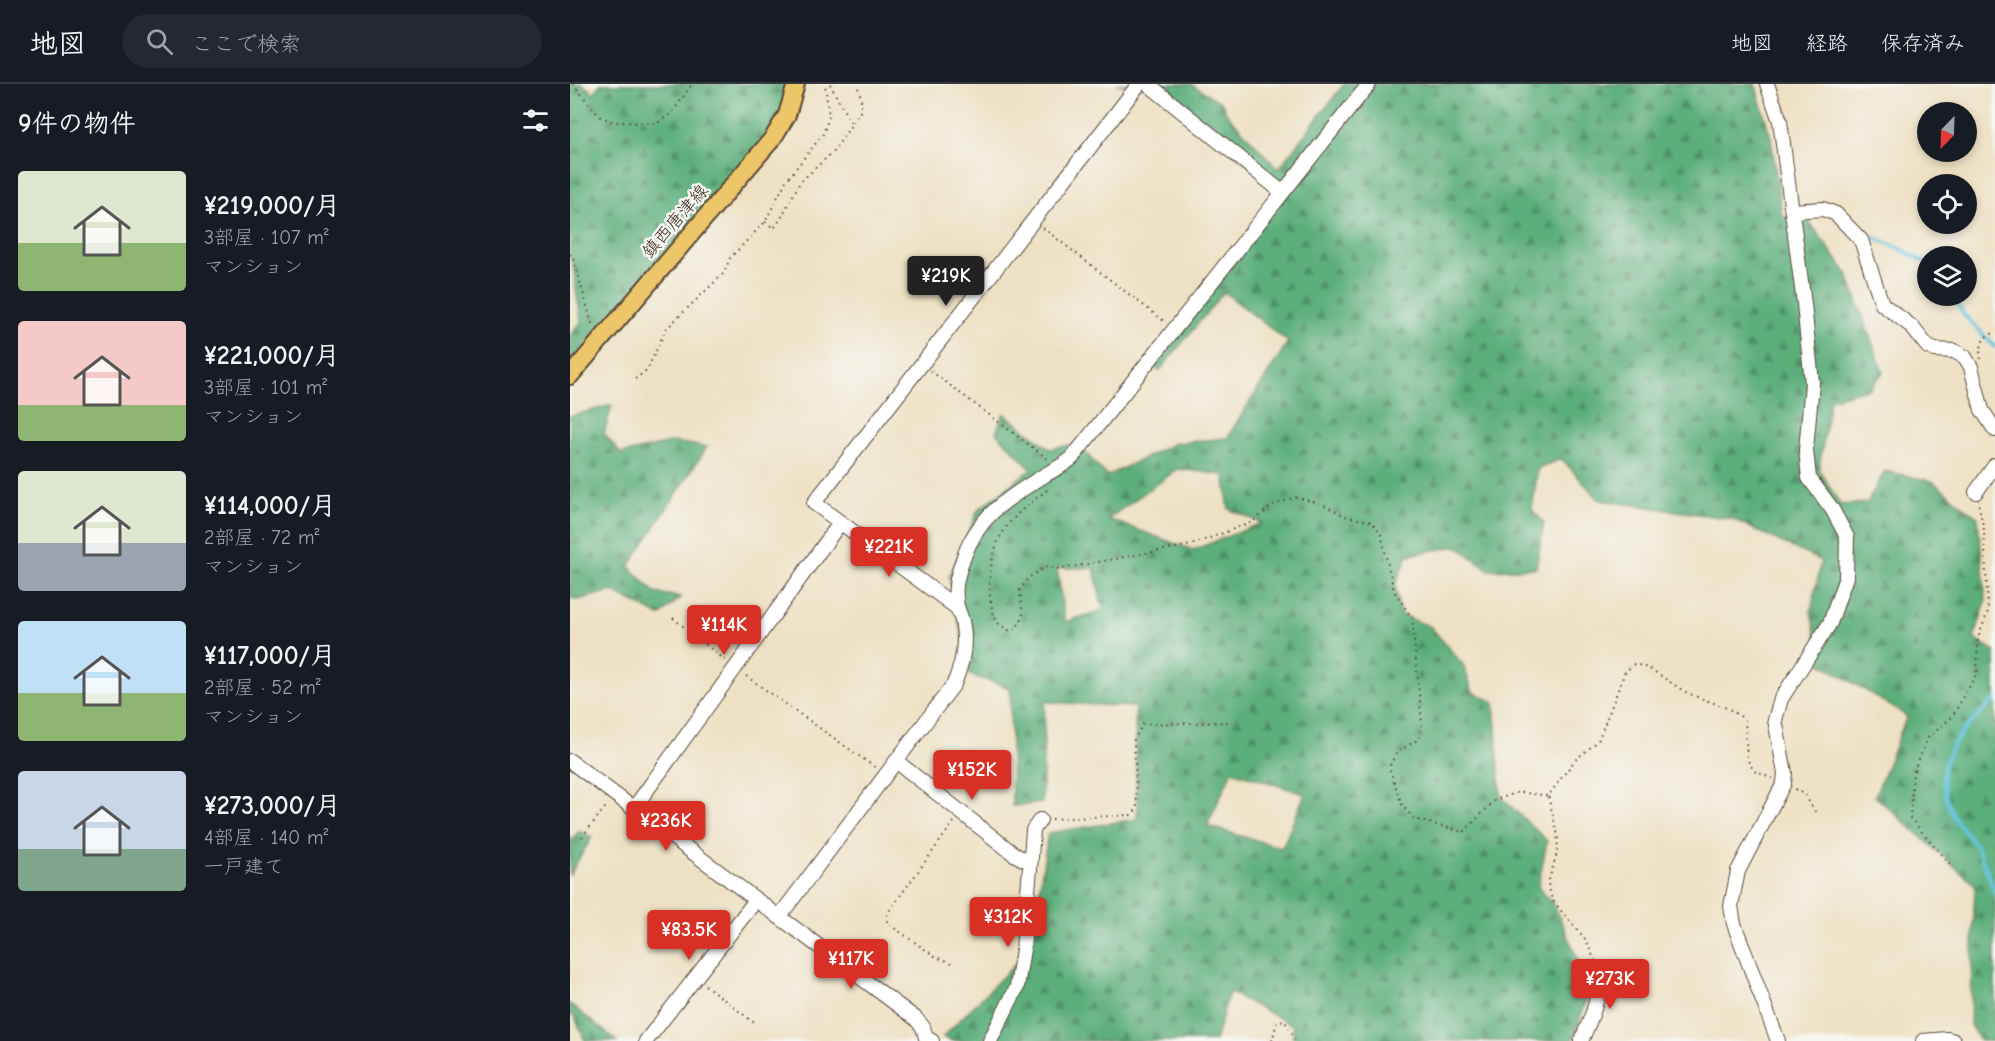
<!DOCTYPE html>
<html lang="ja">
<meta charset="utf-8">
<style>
:root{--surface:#171b24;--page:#242831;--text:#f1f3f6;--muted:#9ea1a6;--line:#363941;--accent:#d93025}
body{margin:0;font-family:"Comic Neue","Klee One",sans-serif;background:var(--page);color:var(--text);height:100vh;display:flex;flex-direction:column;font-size:22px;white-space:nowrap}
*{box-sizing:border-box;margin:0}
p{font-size:20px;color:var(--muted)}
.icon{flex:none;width:33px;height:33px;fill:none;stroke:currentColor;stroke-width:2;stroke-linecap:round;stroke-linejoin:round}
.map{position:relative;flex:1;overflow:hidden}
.panel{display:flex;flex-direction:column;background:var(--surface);width:570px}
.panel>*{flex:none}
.needle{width:39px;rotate:203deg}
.controls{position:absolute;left:1347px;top:18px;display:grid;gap:12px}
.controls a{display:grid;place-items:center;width:60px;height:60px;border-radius:50%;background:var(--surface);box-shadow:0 3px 9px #0003;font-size:30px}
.price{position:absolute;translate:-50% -51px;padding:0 14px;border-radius:6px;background:var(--accent);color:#fff;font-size:20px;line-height:39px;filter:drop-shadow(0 2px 3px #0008)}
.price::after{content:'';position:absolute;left:50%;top:36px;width:18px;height:14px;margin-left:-9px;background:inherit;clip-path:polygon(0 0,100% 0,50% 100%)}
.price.on{background:#222;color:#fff}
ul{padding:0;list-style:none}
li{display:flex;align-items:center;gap:18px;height:150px;padding:0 18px}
li span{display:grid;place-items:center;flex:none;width:168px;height:120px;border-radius:6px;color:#555}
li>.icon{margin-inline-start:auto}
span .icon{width:72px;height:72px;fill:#fffc;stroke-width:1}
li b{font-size:26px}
h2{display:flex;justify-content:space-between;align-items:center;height:72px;padding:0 18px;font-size:26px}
header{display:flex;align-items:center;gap:36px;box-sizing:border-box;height:84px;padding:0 30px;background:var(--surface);border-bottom:2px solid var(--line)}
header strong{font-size:28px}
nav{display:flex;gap:33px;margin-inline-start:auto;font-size:21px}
.search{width:420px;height:54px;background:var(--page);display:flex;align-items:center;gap:15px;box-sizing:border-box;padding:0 21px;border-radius:33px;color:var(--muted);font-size:22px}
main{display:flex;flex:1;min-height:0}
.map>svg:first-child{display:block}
.forest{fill:url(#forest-firs);stroke:#4c6c4c;stroke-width:1.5;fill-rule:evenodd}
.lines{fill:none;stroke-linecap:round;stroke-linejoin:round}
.stream{stroke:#5dc3da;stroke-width:4}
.minor-casing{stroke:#564537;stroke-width:16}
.major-casing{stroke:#564537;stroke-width:20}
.path{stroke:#564537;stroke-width:2;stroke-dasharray:1.5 4.5;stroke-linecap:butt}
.minor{stroke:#fff;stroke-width:14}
.major{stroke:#ecc669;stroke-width:16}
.labels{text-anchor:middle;stroke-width:5;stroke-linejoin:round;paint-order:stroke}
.street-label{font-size:18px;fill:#3b2a1e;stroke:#f6f6f2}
</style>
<header>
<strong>地図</strong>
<div class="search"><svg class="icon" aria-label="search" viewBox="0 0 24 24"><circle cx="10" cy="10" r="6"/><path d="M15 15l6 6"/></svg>ここで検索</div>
<nav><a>地図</a><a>経路</a><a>保存済み</a></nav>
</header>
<main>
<section class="panel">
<h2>9件の物件<svg class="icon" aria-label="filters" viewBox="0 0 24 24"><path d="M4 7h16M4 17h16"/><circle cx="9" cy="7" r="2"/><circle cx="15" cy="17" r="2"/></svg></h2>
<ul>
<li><span style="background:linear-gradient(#dfe7d0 60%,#8fb573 0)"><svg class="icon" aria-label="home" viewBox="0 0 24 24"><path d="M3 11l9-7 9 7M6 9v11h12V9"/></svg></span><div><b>¥219,000/月</b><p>3部屋 · 107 m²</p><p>マンション</p></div></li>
<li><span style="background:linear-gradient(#f6c9c9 70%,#8fb573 0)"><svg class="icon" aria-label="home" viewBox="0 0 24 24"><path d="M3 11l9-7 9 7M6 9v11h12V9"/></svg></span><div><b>¥221,000/月</b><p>3部屋 · 101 m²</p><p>マンション</p></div></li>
<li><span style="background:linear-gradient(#dfe7d0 60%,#9aa5b1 0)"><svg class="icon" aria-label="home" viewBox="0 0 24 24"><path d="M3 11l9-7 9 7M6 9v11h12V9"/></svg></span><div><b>¥114,000/月</b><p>2部屋 · 72 m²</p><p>マンション</p></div></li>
<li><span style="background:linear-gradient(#bfe0f5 60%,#8fb573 0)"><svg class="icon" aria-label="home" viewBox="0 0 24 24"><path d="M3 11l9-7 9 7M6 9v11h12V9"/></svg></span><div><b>¥117,000/月</b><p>2部屋 · 52 m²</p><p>マンション</p></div></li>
<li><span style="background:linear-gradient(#c9d6e8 65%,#7fa58c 0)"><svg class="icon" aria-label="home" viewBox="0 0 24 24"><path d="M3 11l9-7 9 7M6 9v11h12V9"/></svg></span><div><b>¥273,000/月</b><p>4部屋 · 140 m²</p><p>一戸建て</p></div></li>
</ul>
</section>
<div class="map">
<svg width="1425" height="957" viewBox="0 0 1425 957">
<defs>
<pattern id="forest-firs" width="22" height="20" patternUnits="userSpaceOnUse" patternTransform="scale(1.5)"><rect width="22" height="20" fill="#5cae7a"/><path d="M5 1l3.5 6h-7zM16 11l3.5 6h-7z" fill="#4d8e63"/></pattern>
</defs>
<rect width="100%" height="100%" fill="#f6f6f2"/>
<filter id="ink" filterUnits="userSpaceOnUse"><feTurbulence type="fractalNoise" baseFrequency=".0167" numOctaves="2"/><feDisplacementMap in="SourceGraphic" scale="12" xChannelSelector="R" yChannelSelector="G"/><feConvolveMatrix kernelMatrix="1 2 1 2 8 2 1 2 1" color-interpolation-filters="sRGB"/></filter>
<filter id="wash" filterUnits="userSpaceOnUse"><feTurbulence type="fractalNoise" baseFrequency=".008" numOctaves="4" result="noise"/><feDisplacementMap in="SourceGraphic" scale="24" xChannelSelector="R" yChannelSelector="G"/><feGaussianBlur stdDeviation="1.35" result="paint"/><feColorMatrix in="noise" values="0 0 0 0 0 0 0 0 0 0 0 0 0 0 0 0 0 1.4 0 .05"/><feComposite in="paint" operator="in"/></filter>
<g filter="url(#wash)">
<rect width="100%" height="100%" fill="#eee1c3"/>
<g class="forest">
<path d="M0 0H12L24 9 30 0H220L216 19 194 57 0 278V252L11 238 2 177 0 174Z"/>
<path d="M547 0H621L652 19 657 30 708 85 774 0H1185L1201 54 1212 132 1240 139 1277 189 1313 288 1300 304 1260 315 1249 384 1270 421 1297 419 1315 387 1362 397 1408 434 1416 517 1404 555 1425 567V957H1410L1400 941 1405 801 1305 712 1337 632 1251 579 1241 528 1251 477 1163 435 1029 416 992 375 968 384 962 426 974 439 966 484 919 486 887 462 838 471 825 501 830 530 861 543 893 581 903 608 924 618 931 713 977 757 968 803 984 821 1021 905 1002 957H723V941L659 908 645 957H383L373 953 460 865 478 749 567 735 565 623 475 618 472 719 442 722 440 604 400 591 379 493 408 426 461 385 426 348 434 329 480 365 499 361 515 368 537 392 605 359 657 354 718 258 654 208 590 286 582 284 714 111 587 5ZM608 385 654 391 659 425 692 439 623 466 538 435ZM487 484H524L533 526 495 538ZM662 687 735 710 712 764 637 742Z"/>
<path d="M42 321 34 350 51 370 103 358 137 363 59 482 85 509 111 513 90 532 42 507 8 516 0 514V332Z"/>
<path d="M9 747 22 753 0 790V757Z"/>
<path d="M0 920 47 957H15L5 933 0 930Z"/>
</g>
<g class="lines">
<g class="stream">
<path d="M1301 152 1329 164 1358 180"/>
<path d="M1383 212 1393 230 1425 263"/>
<path d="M1425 615C1388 650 1355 679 1384 733 1390 745 1402 754 1408 766 1415 780 1420 795 1425 809"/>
</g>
</g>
</g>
<g filter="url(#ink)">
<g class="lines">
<g class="minor-casing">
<g id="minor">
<path d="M578 0 712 108"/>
<path d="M1197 0 1210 37 1234 220 1242 299 1236 366 1239 394 1262 425 1277 453 1276 493 1260 539 1211 615 1205 636 1215 689 1214 699 1168 787 1161 822 1164 840 1208 957"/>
<path d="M1222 127 1253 125 1266 130 1291 156 1312 220 1341 242 1358 263 1365 266 1384 267 1395 273 1401 283 1412 326 1425 346"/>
<path d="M1406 408 1425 381"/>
<path d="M386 523 244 419 569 0"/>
<path d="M0 677 345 934 353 943 356 954 362 957"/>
<path d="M326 677 444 770 453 775 461 773 463 746 470 736"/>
<path d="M64 724 270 439"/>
<path d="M209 833 384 600C393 579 397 559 392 537 390 529 386 523 386 515 384 501 389 487 393 475 408 431 438 414 475 391 485 385 493 382 502 374L799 0"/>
<path d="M76 957 186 816"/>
<path d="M420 957 447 903 453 865 461 773"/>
<path d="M1011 957C1021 935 1031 912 1029 888"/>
<path d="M1353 957 1377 955 1384 957"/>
</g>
</g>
<g class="major-casing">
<path id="major" d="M0 292 203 54 217 31 226 0"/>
</g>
<g class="path">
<path d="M3 0 29 32 43 38 87 39 102 29 122 0"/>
<path d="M260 0 281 40"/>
<path d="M195 138 204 144 210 136 230 98 264 67 291 26V14L287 0"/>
<path d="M473 144 595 238"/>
<path d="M0 170 3 174 22 240 25 243"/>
<path d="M1411 275 1410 267 1414 254 1425 248"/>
<path d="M361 287 479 376"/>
<path d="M65 295 77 286 96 245 154 189 160 174 195 138 216 97 253 50 259 33 255 0"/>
<path d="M477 406C461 419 444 430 433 448 419 469 414 517 428 539 431 542 436 544 440 547L447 543 453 533 450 506 458 494 475 483 490 485 621 461 682 438 702 422 725 413 752 420 775 432 802 438 811 450 824 507 842 534 852 640 849 655 827 668 819 683 832 721 844 735 894 748 925 716 949 708 978 712"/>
<path d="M103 534 155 576"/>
<path d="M176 592 306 684"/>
<path d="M1225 705 1235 711 1247 731"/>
<path d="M482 735 561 731 567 725 564 656 573 640 660 638"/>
<path d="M384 738 317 830V839L366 873 385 880"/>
<path d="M12 753 38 720"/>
<path d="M1380 780 1340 734 1343 689 1358 654 1382 633 1407 589 1408 554 1418 527 1414 446 1408 418"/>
<path d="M1025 877 1016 856 982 816 978 799 987 769 988 752 978 712 1005 676 1028 657 1055 588 1064 580C1085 584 1096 597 1114 607 1135 618 1157 620 1175 636L1177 675 1184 687 1204 695"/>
<path d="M1042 900 1045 891"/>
<path d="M135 901 187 941"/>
<path d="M702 957 707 938 714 936 726 957"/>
</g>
<use href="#minor" class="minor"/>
<use href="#major" class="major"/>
</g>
</g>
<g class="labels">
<g class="street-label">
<text transform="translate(105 137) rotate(-49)" y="6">鎮西唐津線</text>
</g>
</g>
</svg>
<div class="controls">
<a><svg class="needle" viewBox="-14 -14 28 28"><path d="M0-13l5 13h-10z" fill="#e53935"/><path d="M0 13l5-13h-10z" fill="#9ea1a6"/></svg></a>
<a><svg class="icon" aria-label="locate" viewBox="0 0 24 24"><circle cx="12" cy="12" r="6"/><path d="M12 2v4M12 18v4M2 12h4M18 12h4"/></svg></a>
<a><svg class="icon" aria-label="layers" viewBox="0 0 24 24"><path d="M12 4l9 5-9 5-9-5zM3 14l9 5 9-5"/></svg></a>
</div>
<b class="price on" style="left:376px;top:223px">¥219K</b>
<b class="price" style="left:319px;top:494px">¥221K</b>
<b class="price" style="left:154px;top:572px">¥114K</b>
<b class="price" style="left:402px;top:717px">¥152K</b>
<b class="price" style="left:96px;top:768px">¥236K</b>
<b class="price" style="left:438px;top:864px">¥312K</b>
<b class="price" style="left:119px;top:877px">¥83.5K</b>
<b class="price" style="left:281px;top:906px">¥117K</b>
<b class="price" style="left:1040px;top:926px">¥273K</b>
</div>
</main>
